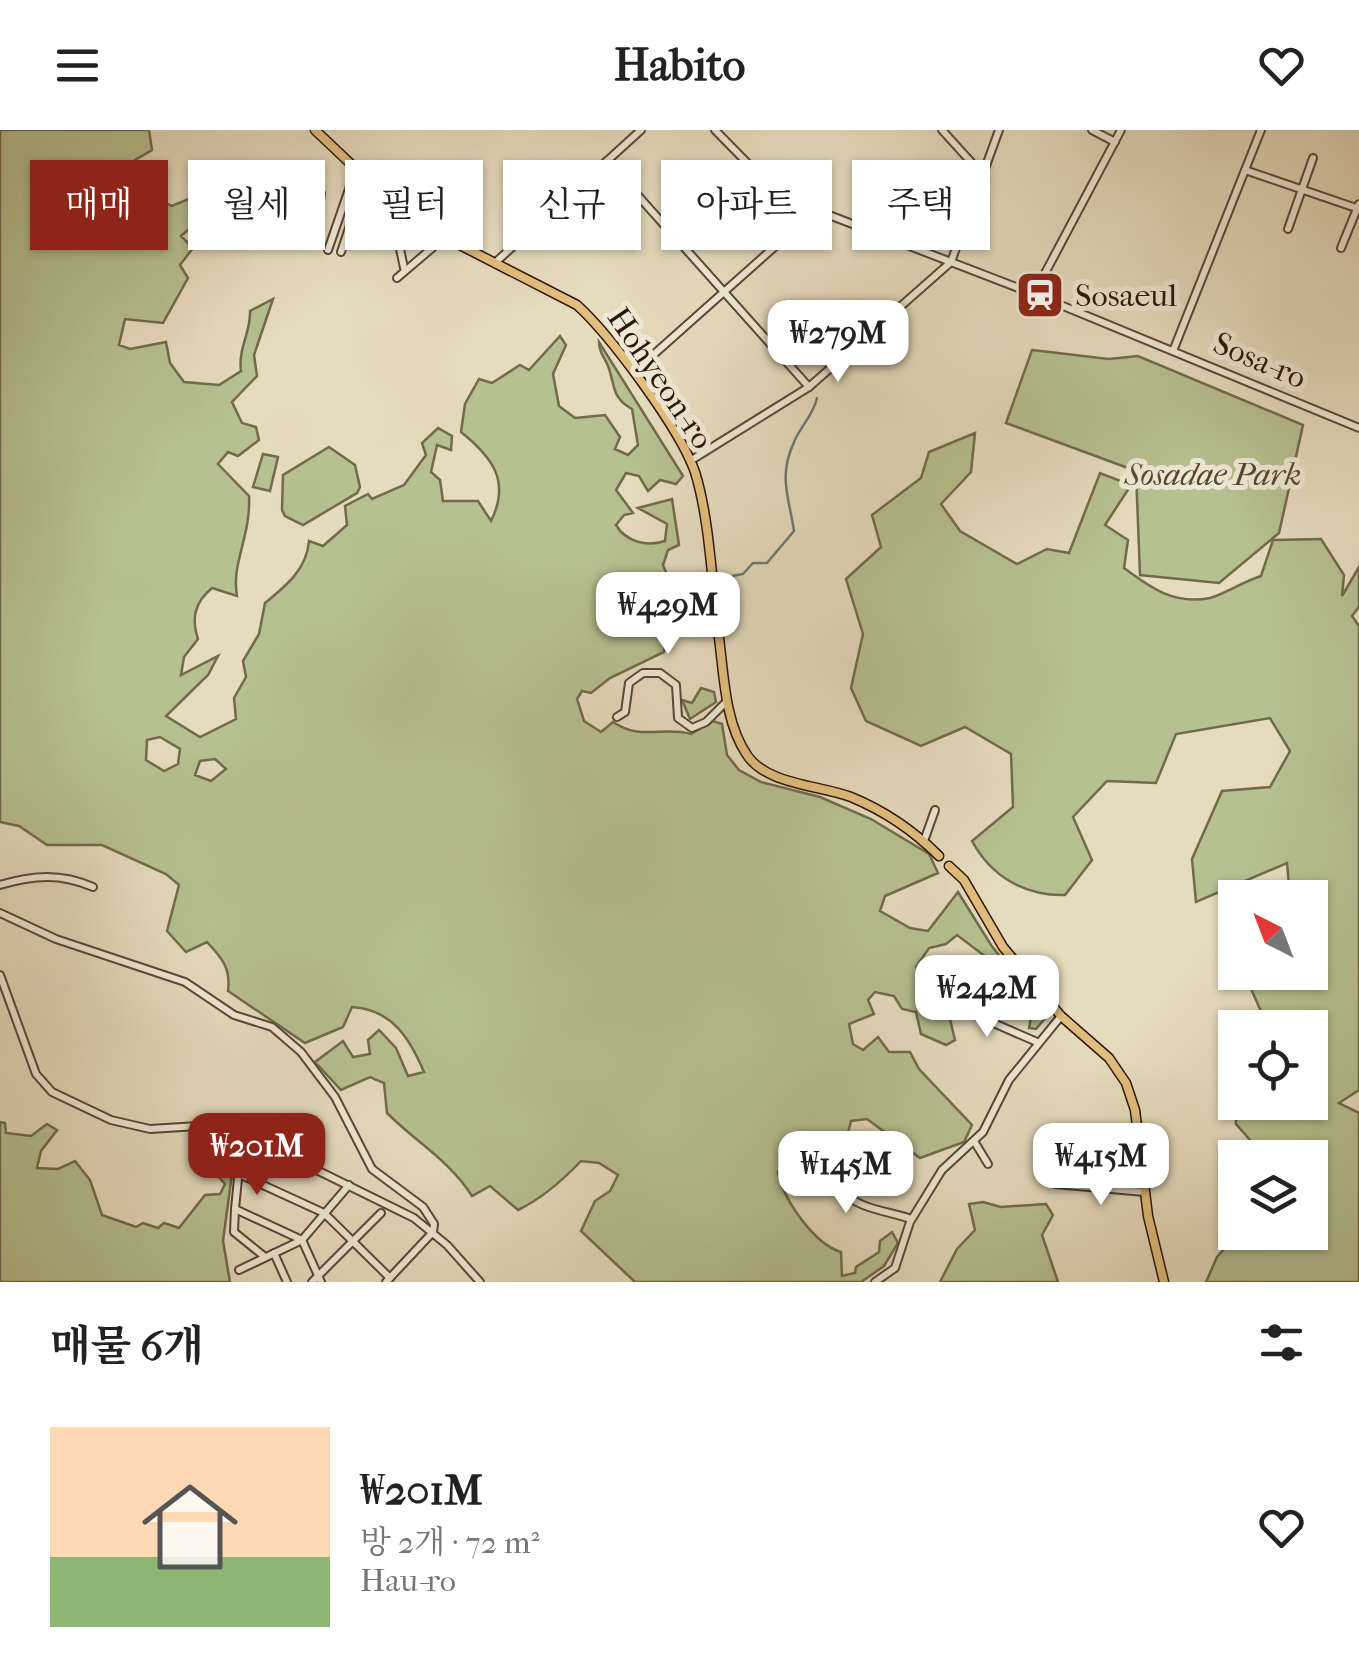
<!DOCTYPE html>
<html lang="ko">
<meta charset="utf-8">
<style>
:root{--surface:#fff;--page:#f6f6f6;--text:#222;--muted:#767676;--accent:#8f2418}
body{margin:0;font-family:"IM FELL French Canon","Noto Serif KR",serif;background:var(--page);color:var(--text);height:100vh;display:flex;flex-direction:column;font-size:38px;white-space:nowrap}
*{box-sizing:border-box;margin:0}
p{font-size:32px;color:var(--muted)}
.icon{flex:none;width:55px;height:55px;fill:none;stroke:currentColor;stroke-width:2;stroke-linecap:round;stroke-linejoin:round}
.map{position:relative;height:1152px;overflow:hidden}
.side{display:flex;flex-direction:column;background:var(--surface);flex:1}
.side>*{flex:none}
.guide{position:absolute;left:30px;top:30px;width:1300px;height:90px;display:flex;gap:20px}
.needle{width:65px;rotate:318deg}
.tools{position:absolute;left:1218px;top:750px;display:grid;gap:20px}
.tools a{display:grid;place-items:center;width:110px;height:110px;border-radius:0px;background:var(--surface);box-shadow:0 2px 8px #0004;font-size:50px}
.price{position:absolute;translate:-50% -85px;padding:0 22px;border-radius:20px;background:#fff;color:#222;font-size:32px;line-height:65px;filter:drop-shadow(0 2px 5px #0008)}
.price::after{content:'';position:absolute;left:50%;top:60px;width:30px;height:22px;margin-left:-15px;background:inherit;clip-path:polygon(0 0,100% 0,50% 100%)}
.price.current{background:var(--accent);color:#fff}
ul{padding:0;list-style:none}
li{display:flex;align-items:center;gap:30px;height:250px;padding:0 50px}
li span{display:grid;place-items:center;flex:none;width:280px;height:200px;border-radius:0px;color:#555}
li>.icon{margin-inline-start:auto}
span .icon{width:120px;height:120px;fill:#fffc;stroke-width:1}
li b{font-size:42px}
h2{display:flex;justify-content:space-between;align-items:center;height:120px;padding:0 50px;font-size:42px}
.tag{padding:0 35px;border-radius:0px;background:var(--surface);box-shadow:0 2px 8px #0004;font-size:35px;line-height:90px}
.tag.current{background:var(--accent);color:#fff}
header{display:flex;justify-content:space-between;align-items:center;height:130px;padding:0 50px;background:var(--surface);font-size:45px;font-weight:700}
.map>svg:first-child{display:block}
.green{fill:#b6c090;stroke:#726a4d;stroke-width:2.5;fill-rule:evenodd}
.lines{fill:none;stroke-linecap:round;stroke-linejoin:round}
.stream{stroke:#6d7872;stroke-width:2.5}
.minor-casing{stroke:#5b4637;stroke-width:10}
.major-casing{stroke:#2d150a;stroke-width:11}
.minor{stroke:#eee8d4;stroke-width:6}
.major{stroke:#e2be7e;stroke-width:8}
.labels{text-anchor:middle;stroke-width:10;stroke-linejoin:round;paint-order:stroke}
.poi-label{font-size:32px;fill:#2d150a;stroke:#eee8d4;text-anchor:start}
.street-label{font-size:32px;fill:#2d150a;stroke:#eee8d4}
.park-label{font-size:32px;font-style:italic;fill:#564832;stroke:#eee8d4}
</style>
<header><svg class="icon" aria-label="menu" viewBox="0 0 24 24"><path d="M4 6h16M4 12h16M4 18h16"/></svg>Habito<svg class="icon" aria-label="heart" viewBox="0 0 24 24"><path d="M12 20l-8-8c-3-5 5-10 8-4 3-6 11-1 8 4z"/></svg></header>
<div class="map">
<svg width="1359" height="1152" viewBox="0 0 1359 1152">
<rect width="100%" height="100%" fill="#e5dbbd"/>
<filter id="stains"><feTurbulence type="fractalNoise" baseFrequency=".002" numOctaves="4"/><feColorMatrix values="0 0 0 0 .2 0 0 0 0 .09 0 0 0 0 .02 0 0 0 .5 -.17"/></filter>
<radialGradient id="worn" r=".72"><stop offset=".6" stop-color="#630" stop-opacity="0"/><stop offset="1" stop-color="#630" stop-opacity=".3"/></radialGradient>
<g class="green">
<path d="M0 0H149L152 20 135 30 130 59 172 76 210 60 220 71 181 106 193 118 180 135 188 148 163 193 125 189 119 215 130 219 166 212 170 233 184 252 219 255 241 241C238 217 251 203 250 181L273 169 254 225 257 246 232 272 242 293 256 297 259 310 238 326 228 322 218 334 249 366C251 407 231 433 237 466L212 458C195 472 191 488 198 509L184 527 181 545 218 526 208 545 166 586 200 607 236 589 234 568 246 547 243 531 259 504 265 473C286 456 307 439 309 411L323 416 347 395 345 376 368 364 372 369 404 355 426 325 422 313 438 298 452 306 451 320 437 315 431 342 440 350 443 371H478L491 391C511 351 492 327 461 302L465 274 479 249 492 253 520 235 529 240 560 206 566 215 553 244 559 276 575 288 605 285 620 307 615 319 628 325 638 315 632 279C611 268 615 254 608 236 604 226 599 223 599 212L683 346 676 354 660 350 648 361 639 346 626 343 616 360 633 383 624 385 616 395C626 412 647 417 665 411L667 394 638 378 672 369 679 415 668 420 663 435 673 459 659 467 656 483 667 491 664 522 610 548 591 563 582 561 577 569 584 591 601 602 613 592C641 611 662 596 691 604L713 591 722 594 727 625 739 640 761 652 820 667 871 689 929 724 938 743 885 766 880 781 910 798 928 801 958 762 991 815 1047 886 1036 899 1029 898 1033 877 1014 866 998 887 997 865 1005 849 994 833 957 805 946 814 929 818 916 837 926 860 948 881 955 910 946 915 921 904 916 882 902 879 894 866 875 862 868 870 874 884 849 894 853 914 863 920 878 907 889 922H910L919 939 972 995 964 1012 920 1028 867 989 851 991 846 1011 859 1028 881 1025 872 1034V1055L854 1056 820 1015 803 1012 778 1042C783 1069 814 1114 841 1122L842 1146 855 1143 856 1137 879 1122 880 1111 892 1102 898 1113 884 1136 861 1152H635L581 1101 595 1071 610 1061 618 1045 599 1033 581 1031C562 1051 543 1068 518 1080L490 1056 472 1066C449 1030 417 1013 387 983L384 953 370 947 341 960 315 932 343 911 353 927 370 924 368 910 379 900 396 918 408 946 424 942C410 909 392 879 352 877L343 897 305 913 228 861C231 838 222 828 207 812L186 822 167 801 179 755 166 744 102 715H47L19 696 0 692ZM160 607 180 619 178 634 164 641 146 630 147 610ZM215 629 226 639 211 651 195 645 200 631Z"/>
<path d="M1032 220 1109 229 1138 226 1303 295 1279 403 1219 453 1140 445 1136 341 1006 293Z"/>
<path d="M975 303 971 342 941 374 960 401 1017 434 1047 419 1069 423 1100 343 1131 355 1105 395 1128 410 1124 438C1151 458 1174 475 1210 468 1225 464 1244 451 1261 446L1273 410 1321 409 1344 445 1342 466 1359 437V477L1352 486 1359 496V960L1339 973 1359 983V1152H1206L1217 1127 1239 1103 1310 1102V1028L1265 1027 1236 994V973L1310 972V898L1262 897 1260 879 1248 852 1252 843 1310 842V768L1290 767 1287 733 1196 772 1192 729 1222 661 1270 657 1290 621 1270 588 1176 604 1156 653 1107 651 1073 687 1092 730 1065 765C1024 766 991 746 972 711L1013 677 1011 624 965 597 921 616 866 591 851 558 863 504 846 449 881 417 872 385 921 348 929 322Z"/>
<path d="M329 317 355 335 360 357 357 363 303 395 285 386 282 380 283 345Z"/>
<path d="M263 324 278 327 270 361 253 357Z"/>
<path d="M701 558 714 562 716 572 690 589 682 570 692 573Z"/>
<path d="M0 992 5 993 6 1003 31 1006 47 994 57 1000 41 1021 37 1038 58 1039 75 1031 90 1050 102 1085 136 1097 143 1093 158 1098 164 1093 179 1098 205 1065 220 1064 225 1054 206 1033 214 1029 210 1017 236 1014 223 1111 230 1152H0Z"/>
<path d="M983 1072 1001 1077 1046 1074 1053 1085 1042 1105 1058 1152H940L957 1119 975 1100 969 1074Z"/>
</g>
<g class="lines">
<g class="stream">
<path d="M721 448 743 444 753 433H767L794 401C789 367 778 347 794 312 801 295 813 286 817 268"/>
<path d="M673 496 687 490 699 460"/>
</g>
<g class="minor-casing">
<g id="minor">
<path d="M715 0 763 49 816 80 1034 164 1359 298"/>
<path d="M942 0 981 43"/>
<path d="M1092 0 1115 12"/>
<path d="M607 31 809 257"/>
<path d="M1245 40 1359 79"/>
<path d="M280 80 316 102 321 63 309 48"/>
<path d="M401 82 395 95 404 138"/>
<path d="M1288 99 1313 28"/>
<path d="M1341 118 1359 74"/>
<path d="M328 120 356 39"/>
<path d="M341 122 352 89 382 64"/>
<path d="M497 131 641 0"/>
<path d="M397 148 445 107"/>
<path d="M1034 164 1121 0"/>
<path d="M1173 221 1261 0"/>
<path d="M634 242 816 80"/>
<path d="M690 331 809 257 951 132 999 0"/>
<path d="M617 587 625 582 629 553 643 543H660L676 555 678 588 692 598 706 592 727 571"/>
<path d="M924 711 935 680"/>
<path d="M0 755C33 745 61 743 93 757"/>
<path d="M0 783 56 809 185 852 234 885 272 897 301 922 335 967 372 1039 423 1077 434 1094 433 1102 386 1152"/>
<path d="M0 845 36 944 52 962 111 990 150 999 198 996 272 1018 414 1088 447 1115 480 1152"/>
<path d="M952 875 1037 912"/>
<path d="M242 1008 235 1079 302 1110 321 1152"/>
<path d="M974 1011 988 1034"/>
<path d="M812 1027C827 1036 827 1045 837 1057 858 1080 885 1080 911 1089"/>
<path d="M239 1044 324 1083 390 1148"/>
<path d="M1055 1054 1145 1062"/>
<path d="M235 1079 234 1102 265 1127"/>
<path d="M274 1123 287 1152"/>
<path d="M239 1140 302 1110 349 1055"/>
<path d="M312 1152 381 1083"/>
<path d="M875 1152 895 1138 910 1092 942 1040 983 1002 1009 950 1061 886"/>
</g>
</g>
<g class="major-casing">
<g id="major">
<path d="M315 0 409 89 577 175C611 206 680 299 695 342 710 390 712 457 719 508 724 546 725 593 747 625 767 655 820 655 851 667 885 681 913 700 939 726"/>
<path d="M949 736 964 750 1003 817 1061 886 1109 928 1126 953 1135 980 1148 1086 1164 1152"/>
</g>
</g>
<use href="#minor" class="minor"/>
<use href="#major" class="major"/>
</g>
<defs>
<g id="station-square" transform="scale(2.5)"><rect x="-9" y="-9" width="18" height="18" rx="4" fill="#8f2418" stroke="#eee8d4"/><path d="M-3-6H3Q5-6 5-4V2Q5 4 3 4L4.5 6H3L1.5 4h-3L-3 6H-4.5L-3 4Q-5 4-5 2V-4Q-5-6-3-6ZM-3.5-4v3h7v-3ZM-3.5 1v1.5H-2V1ZM2 1v1.5H3.5V1Z" fill="#fff"/></g>
</defs>
<g fill-rule="evenodd">
<use href="#station-square" x="1040" y="165"/>
</g>
<g class="labels">
<g class="poi-label">
<text x="1075" y="176">Sosaeul</text>
</g>
<g class="street-label">
<text transform="translate(1260 230) rotate(23)" y="11">Sosa-ro</text>
<text transform="translate(661 248) rotate(56)" y="11">Hohyeon-ro</text>
</g>
<g class="park-label">
<text x="1213" y="355">Sosadae Park</text>
</g>
</g>
<rect width="100%" height="100%" filter="url(#stains)"/>
<rect width="100%" height="100%" fill="url(#worn)"/>
</svg>
<div class="tools">
<a><svg class="needle" viewBox="-14 -14 28 28"><path d="M0-13l5 13h-10z" fill="#e53935"/><path d="M0 13l5-13h-10z" fill="#767676"/></svg></a>
<a><svg class="icon" aria-label="locate" viewBox="0 0 24 24"><circle cx="12" cy="12" r="6"/><path d="M12 2v4M12 18v4M2 12h4M18 12h4"/></svg></a>
<a><svg class="icon" aria-label="layers" viewBox="0 0 24 24"><path d="M12 4l9 5-9 5-9-5zM3 14l9 5 9-5"/></svg></a>
</div>
<b class="price" style="left:838px;top:255px">₩279M</b>
<b class="price" style="left:668px;top:527px">₩429M</b>
<b class="price" style="left:987px;top:910px">₩242M</b>
<b class="price current" style="left:257px;top:1068px">₩201M</b>
<b class="price" style="left:1101px;top:1078px">₩415M</b>
<b class="price" style="left:846px;top:1086px">₩145M</b>
<div class="guide">
<a class="tag current">매매</a>
<a class="tag">월세</a>
<a class="tag">필터</a>
<a class="tag">신규</a>
<a class="tag">아파트</a>
<a class="tag">주택</a>
</div>
</div>
<section class="side">
<h2>매물 6개<svg class="icon" aria-label="filters" viewBox="0 0 24 24"><path d="M4 7h16M4 17h16"/><circle cx="9" cy="7" r="2"/><circle cx="15" cy="17" r="2"/></svg></h2>
<ul>
<li><span style="background:linear-gradient(#ffd9b3 65%,#8fb573 0)"><svg class="icon" aria-label="home" viewBox="0 0 24 24"><path d="M3 11l9-7 9 7M6 9v11h12V9"/></svg></span><div><b>₩201M</b><p>방 2개 · 72 m²</p><p>Hau-ro</p></div><svg class="icon" aria-label="heart" viewBox="0 0 24 24"><path d="M12 20l-8-8c-3-5 5-10 8-4 3-6 11-1 8 4z"/></svg></li>
</ul>
</section>
